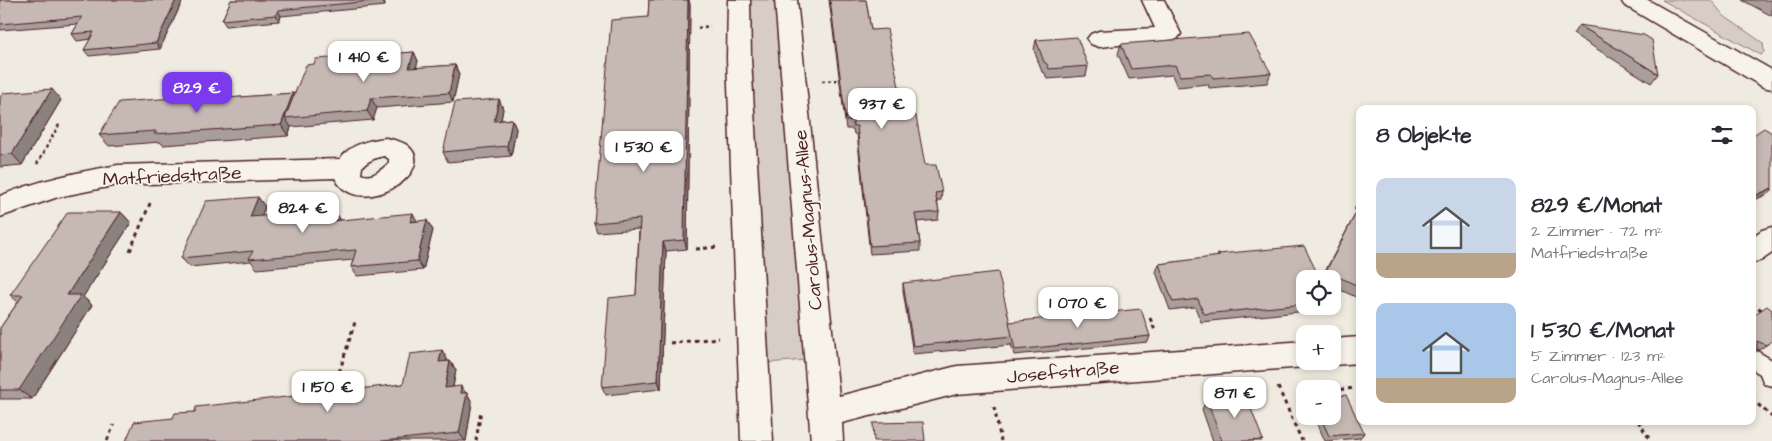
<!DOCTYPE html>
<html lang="de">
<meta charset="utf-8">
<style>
:root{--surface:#fff;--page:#f7f7f7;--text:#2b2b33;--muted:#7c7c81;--accent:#7c3aed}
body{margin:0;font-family:"Architects Daughter",sans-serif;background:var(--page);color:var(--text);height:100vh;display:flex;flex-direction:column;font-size:19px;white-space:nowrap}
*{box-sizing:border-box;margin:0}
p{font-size:16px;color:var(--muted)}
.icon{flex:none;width:28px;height:28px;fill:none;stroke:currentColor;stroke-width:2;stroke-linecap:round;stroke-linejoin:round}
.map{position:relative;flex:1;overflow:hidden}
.panel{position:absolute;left:1356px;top:105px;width:400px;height:320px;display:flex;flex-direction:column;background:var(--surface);border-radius:10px;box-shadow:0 2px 8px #0003}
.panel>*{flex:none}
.fabs{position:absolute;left:1296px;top:270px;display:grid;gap:10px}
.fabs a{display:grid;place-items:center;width:45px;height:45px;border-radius:10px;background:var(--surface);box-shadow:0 2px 8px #0003;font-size:25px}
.price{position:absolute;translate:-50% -42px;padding:0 11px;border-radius:10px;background:#fff;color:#222;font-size:16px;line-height:32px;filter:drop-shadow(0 1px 2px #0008)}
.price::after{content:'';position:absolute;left:50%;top:30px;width:15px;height:11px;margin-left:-8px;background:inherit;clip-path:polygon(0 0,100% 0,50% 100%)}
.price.active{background:var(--accent);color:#fff}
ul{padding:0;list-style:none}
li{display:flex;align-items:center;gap:15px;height:125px;padding:0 20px}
li span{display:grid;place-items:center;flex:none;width:140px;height:100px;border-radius:10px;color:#555}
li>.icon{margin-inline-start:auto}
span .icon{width:60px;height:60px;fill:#fffc;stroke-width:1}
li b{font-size:21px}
h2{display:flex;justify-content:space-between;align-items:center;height:60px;padding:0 20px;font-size:21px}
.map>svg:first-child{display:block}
.green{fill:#d8cdc6;stroke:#917678}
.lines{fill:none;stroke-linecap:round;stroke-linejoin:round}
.lane-casing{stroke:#4a1f2b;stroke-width:3}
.street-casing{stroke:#4a1f2b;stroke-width:3}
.secondary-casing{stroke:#4a1f2b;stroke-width:3}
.path-far1{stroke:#4a1f2b;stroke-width:2.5;stroke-dasharray:3 3;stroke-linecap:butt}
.path{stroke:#4a1f2b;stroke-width:3;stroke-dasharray:4 4;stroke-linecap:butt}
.lane{fill:#f7f3e8;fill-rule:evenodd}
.street{fill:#f7f3e8;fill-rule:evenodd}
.secondary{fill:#f7f3e8;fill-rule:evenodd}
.wall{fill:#aa9e9a;stroke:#4a1f2b}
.shaded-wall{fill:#8b817d;stroke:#4a1f2b}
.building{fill:#c6b8b3;stroke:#4a1f2b}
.labels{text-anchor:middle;stroke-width:4;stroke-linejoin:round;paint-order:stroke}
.street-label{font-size:19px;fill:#4a1f2b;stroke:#f7f3e8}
</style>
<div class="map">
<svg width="1772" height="441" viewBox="0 0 1772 441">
<rect width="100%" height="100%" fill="#f0ebe0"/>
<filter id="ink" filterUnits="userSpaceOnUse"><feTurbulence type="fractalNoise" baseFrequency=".02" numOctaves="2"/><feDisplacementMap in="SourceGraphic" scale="10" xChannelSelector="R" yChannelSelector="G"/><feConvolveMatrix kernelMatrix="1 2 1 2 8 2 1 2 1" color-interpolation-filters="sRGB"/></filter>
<g filter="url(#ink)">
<g class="green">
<path d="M744 0H776L807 360 765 363Z"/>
<path d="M1662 0H1711L1724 16 1763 43 1764 52 1761 55Z"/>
</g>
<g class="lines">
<g class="lane-casing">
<path id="lane" d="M1752 348 1772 360V386L1764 384 1760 374 1752 369Z"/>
</g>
<g class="street-casing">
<g id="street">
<path d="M728 0H750L751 58 773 441H741L727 58Z"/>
<path d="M775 0H797L839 396 957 366 1305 341V361H1317L1316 363 1305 367 957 394 842 423 843 441H811Z"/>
<path d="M1142 0H1164L1181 34 1177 39 1099 47 1091 44 1087 39 1091 34 1099 31 1155 28Z"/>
<path d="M386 138C393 140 402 141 408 146 440 173 357 222 335 178L118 185 58 197 0 217V196C38 180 78 172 118 165L340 159C350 144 369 140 386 138ZM384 156 389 159V163C381 170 372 179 361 174L362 167C369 160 375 158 384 156Z"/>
<path d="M1772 227V253L1762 260 1752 263V237L1762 230Z"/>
<path d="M1360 337V363L1332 365 1321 361H1332V339Z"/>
</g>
</g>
<g class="secondary-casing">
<path id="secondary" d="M1621 0H1648L1772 70V89L1763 87 1624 5Z"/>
</g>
<g class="path-far1">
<path d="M698 28 710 26"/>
<path d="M822 81 840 80"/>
<path d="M37 164 60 123"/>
</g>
<g class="path">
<path d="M1355 210 1360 203"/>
<path d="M696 249 718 247"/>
<path d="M130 251 151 201"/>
<path d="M1752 303 1764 312"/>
<path d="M1150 318 1156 333"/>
<path d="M670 343 719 338"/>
<path d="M1278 387 1302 441"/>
<path d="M1332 390 1360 388"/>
<path d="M332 395 356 319"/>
<path d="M1752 399 1772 417"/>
<path d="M994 407 1001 441"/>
<path d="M1638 421 1651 441"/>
<path d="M107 441 114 425"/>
<path d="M476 441 481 410"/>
</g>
<use href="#lane" class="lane"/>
<use href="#street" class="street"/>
<use href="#secondary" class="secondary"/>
</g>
<g class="wall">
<path d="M0 0H183L160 49 89 56 84 50 91 39 77 41 72 34 78 24 0 30Z"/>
<path d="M231 0H384L385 6 281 16 279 21 226 26 222 20Z"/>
<path d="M649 0H689L690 5 687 249 666 251 661 389 606 395 602 387 636 295 639 229 597 232 594 223 648 17Z"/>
<path d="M829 0H866L871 30 905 116 925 165 942 192 941 200 937 201 939 212 938 220 917 222 920 243V251L870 254 857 134H854L853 129H846Z"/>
<path d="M1742 0H1772V16Z"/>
<path d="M1579 25 1658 74 1651 83 1573 34Z"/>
<path d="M1036 40 1088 66 1086 76 1047 79 1045 73 1042 72 1034 50Z"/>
<path d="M1121 44 1271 73 1267 83 1209 88 1208 84 1177 87 1172 75 1129 79 1118 54Z"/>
<path d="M414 52 418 61 416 68 455 65 459 74 453 102 377 108 373 120 291 127 288 136 163 145 160 142 109 146 99 135 215 95 218 99 293 93 294 94 314 64Z"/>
<path d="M0 98 61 100 22 165 0 167Z"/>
<path d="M499 99 503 109 501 120 512 119 516 129 511 156 448 162 443 152Z"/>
<path d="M258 197 265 207 261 216 341 220 417 221 433 230 423 270 357 276 351 267 353 260 257 269 251 261 190 267 181 258Z"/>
<path d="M1358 209 1360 210V299L1332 286V279H1321Z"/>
<path d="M121 212 131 223 83 297 92 305 32 399H0V328L18 302 10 295Z"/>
<path d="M1218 254 1305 279V306H1328L1327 309 1201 322 1195 307 1170 310 1156 272 1159 264 1217 257Z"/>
<path d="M903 283 1009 322 1150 336 1148 342 1014 355 1011 344V345L913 354 903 291Z"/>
<path d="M1752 316 1772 341 1759 350 1757 349Z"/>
<path d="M442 350 447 359V361H450L456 370 453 387 467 393 472 402 466 441H126L173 418 195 412 403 384Z"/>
<path d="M1207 400 1263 440 1262 441H1213L1202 409Z"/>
<path d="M1314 416H1332L1364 433 1360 438 1325 441Z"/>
</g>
<g class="shaded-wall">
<path d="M176 0H183L160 49 156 43Z"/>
<path d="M382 0H384L385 6Z"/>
<path d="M688 0H689L690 5 687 249 684 240Z"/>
<path d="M278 10 281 16 279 21 276 15Z"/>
<path d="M414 52 418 61 413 78 409 68Z"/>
<path d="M455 65 459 74 453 102 449 93Z"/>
<path d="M52 89 61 100 22 165 12 154Z"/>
<path d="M293 93 300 104 285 118 291 127 288 136 281 125Z"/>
<path d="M371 98 377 108 373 120 367 111Z"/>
<path d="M499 99 503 109 499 131 494 121Z"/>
<path d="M512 119 516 129 511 156 507 146Z"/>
<path d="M1772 188V191L1766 195 1752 201V197Z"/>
<path d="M258 197 265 207 257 227 250 217Z"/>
<path d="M334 210 341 220 331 221Z"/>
<path d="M121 212 131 223 83 297 92 305 32 399 19 390 67 295Z"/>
<path d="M413 213 418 223 410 222Z"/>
<path d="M427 220 433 230 423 270 417 261Z"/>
<path d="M663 242 666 251 661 389 658 381Z"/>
<path d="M442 350 447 359 445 371 439 362Z"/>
<path d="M450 361 456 370 451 397 445 388Z"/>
<path d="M461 386 472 402 466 441H465L459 433 460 393Z"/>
</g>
<g class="building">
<path d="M0 0H176L156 43 84 50 94 32 72 34 82 17 0 24Z"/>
<path d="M231 0H382L278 10 276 15 222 20Z"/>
<path d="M649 0H688L684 240 663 242 658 381 602 387 609 298 636 295 640 219 594 223 611 20 648 17Z"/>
<path d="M830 0H866L871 30 887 29 905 116H916L925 165H936L942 192 935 193 939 212 915 214 920 243 870 246 857 126H853V120L846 121Z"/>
<path d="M1579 25 1644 35 1652 40 1658 74Z"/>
<path d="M1249 34 1271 73 1213 78 1211 74 1180 76 1175 65 1131 69 1121 44Z"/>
<path d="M1077 37 1088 66 1049 69 1047 64 1044 62 1036 40Z"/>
<path d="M414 52 409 68 455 65 449 93 371 98 367 111 285 118 306 65 314 64 316 59Z"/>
<path d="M52 89 12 154 0 155V98L3 93Z"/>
<path d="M293 93 281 125 154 134 156 131 99 135 119 102 215 95 213 99Z"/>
<path d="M499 99 494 121 512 119 507 146 443 152 455 102Z"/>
<path d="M1764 128 1772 133V188L1752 197V136Z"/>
<path d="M258 197 250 217 334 210 331 221 413 213 410 222 427 220 417 261 351 267 356 250 249 259 253 251 181 258 206 201Z"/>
<path d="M1358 209 1360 210V287L1326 271Z"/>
<path d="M68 212H121L67 295H81L19 390H0V328L23 295H10Z"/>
<path d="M1304 246 1320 279H1305V304L1204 314 1198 299 1173 302 1159 264 1220 256 1218 254Z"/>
<path d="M998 272 1013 336 913 346 903 283Z"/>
<path d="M1767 306 1772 310V341L1766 345 1757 341V351L1752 355V316Z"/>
<path d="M1141 309 1150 336 1015 350 1009 322Z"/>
<path d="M442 350 439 362 450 361 445 388 461 386 460 393H467L459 433 382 441H126L134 422 173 418 175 413 195 412 196 407 403 384 410 354Z"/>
<path d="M1346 395 1364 433 1329 436 1320 416H1332V397Z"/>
<path d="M1246 396 1263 440 1248 441H1222L1207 400Z"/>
<path d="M923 422 925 441H874L873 423Z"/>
</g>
</g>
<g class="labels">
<g class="street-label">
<text transform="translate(172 175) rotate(-3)" y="7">Matfriedstraße</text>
<text transform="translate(807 220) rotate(-95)" y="7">Carolus-Magnus-Allee</text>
<text transform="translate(1063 371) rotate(-5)" y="7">Josefstraße</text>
</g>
</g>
</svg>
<div class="fabs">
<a><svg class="icon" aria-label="locate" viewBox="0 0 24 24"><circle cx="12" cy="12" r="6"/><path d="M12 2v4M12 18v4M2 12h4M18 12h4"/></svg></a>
<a>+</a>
<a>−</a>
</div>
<b class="price" style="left:364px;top:83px">1 410 €</b>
<b class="price active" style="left:197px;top:114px">829 €</b>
<b class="price" style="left:882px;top:130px">937 €</b>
<b class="price" style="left:644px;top:173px">1 530 €</b>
<b class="price" style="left:303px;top:234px">824 €</b>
<b class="price" style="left:1078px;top:329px">1 070 €</b>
<b class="price" style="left:328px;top:413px">1 150 €</b>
<b class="price" style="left:1235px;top:419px">871 €</b>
<section class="panel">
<h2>8 Objekte<svg class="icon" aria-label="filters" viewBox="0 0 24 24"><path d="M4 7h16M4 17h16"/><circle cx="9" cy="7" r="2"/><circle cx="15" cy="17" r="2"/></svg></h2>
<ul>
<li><span style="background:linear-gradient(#c9d6e8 75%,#b9a48a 0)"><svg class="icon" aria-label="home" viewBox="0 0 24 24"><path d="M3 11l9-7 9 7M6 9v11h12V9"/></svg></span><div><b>829 €/Monat</b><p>2 Zimmer · 72 m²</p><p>Matfriedstraße</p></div></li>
<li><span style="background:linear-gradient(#a9c7e8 75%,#b9a48a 0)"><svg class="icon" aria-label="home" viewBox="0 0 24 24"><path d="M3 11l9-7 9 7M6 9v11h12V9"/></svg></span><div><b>1 530 €/Monat</b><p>5 Zimmer · 123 m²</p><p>Carolus-Magnus-Allee</p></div></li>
</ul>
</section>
</div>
